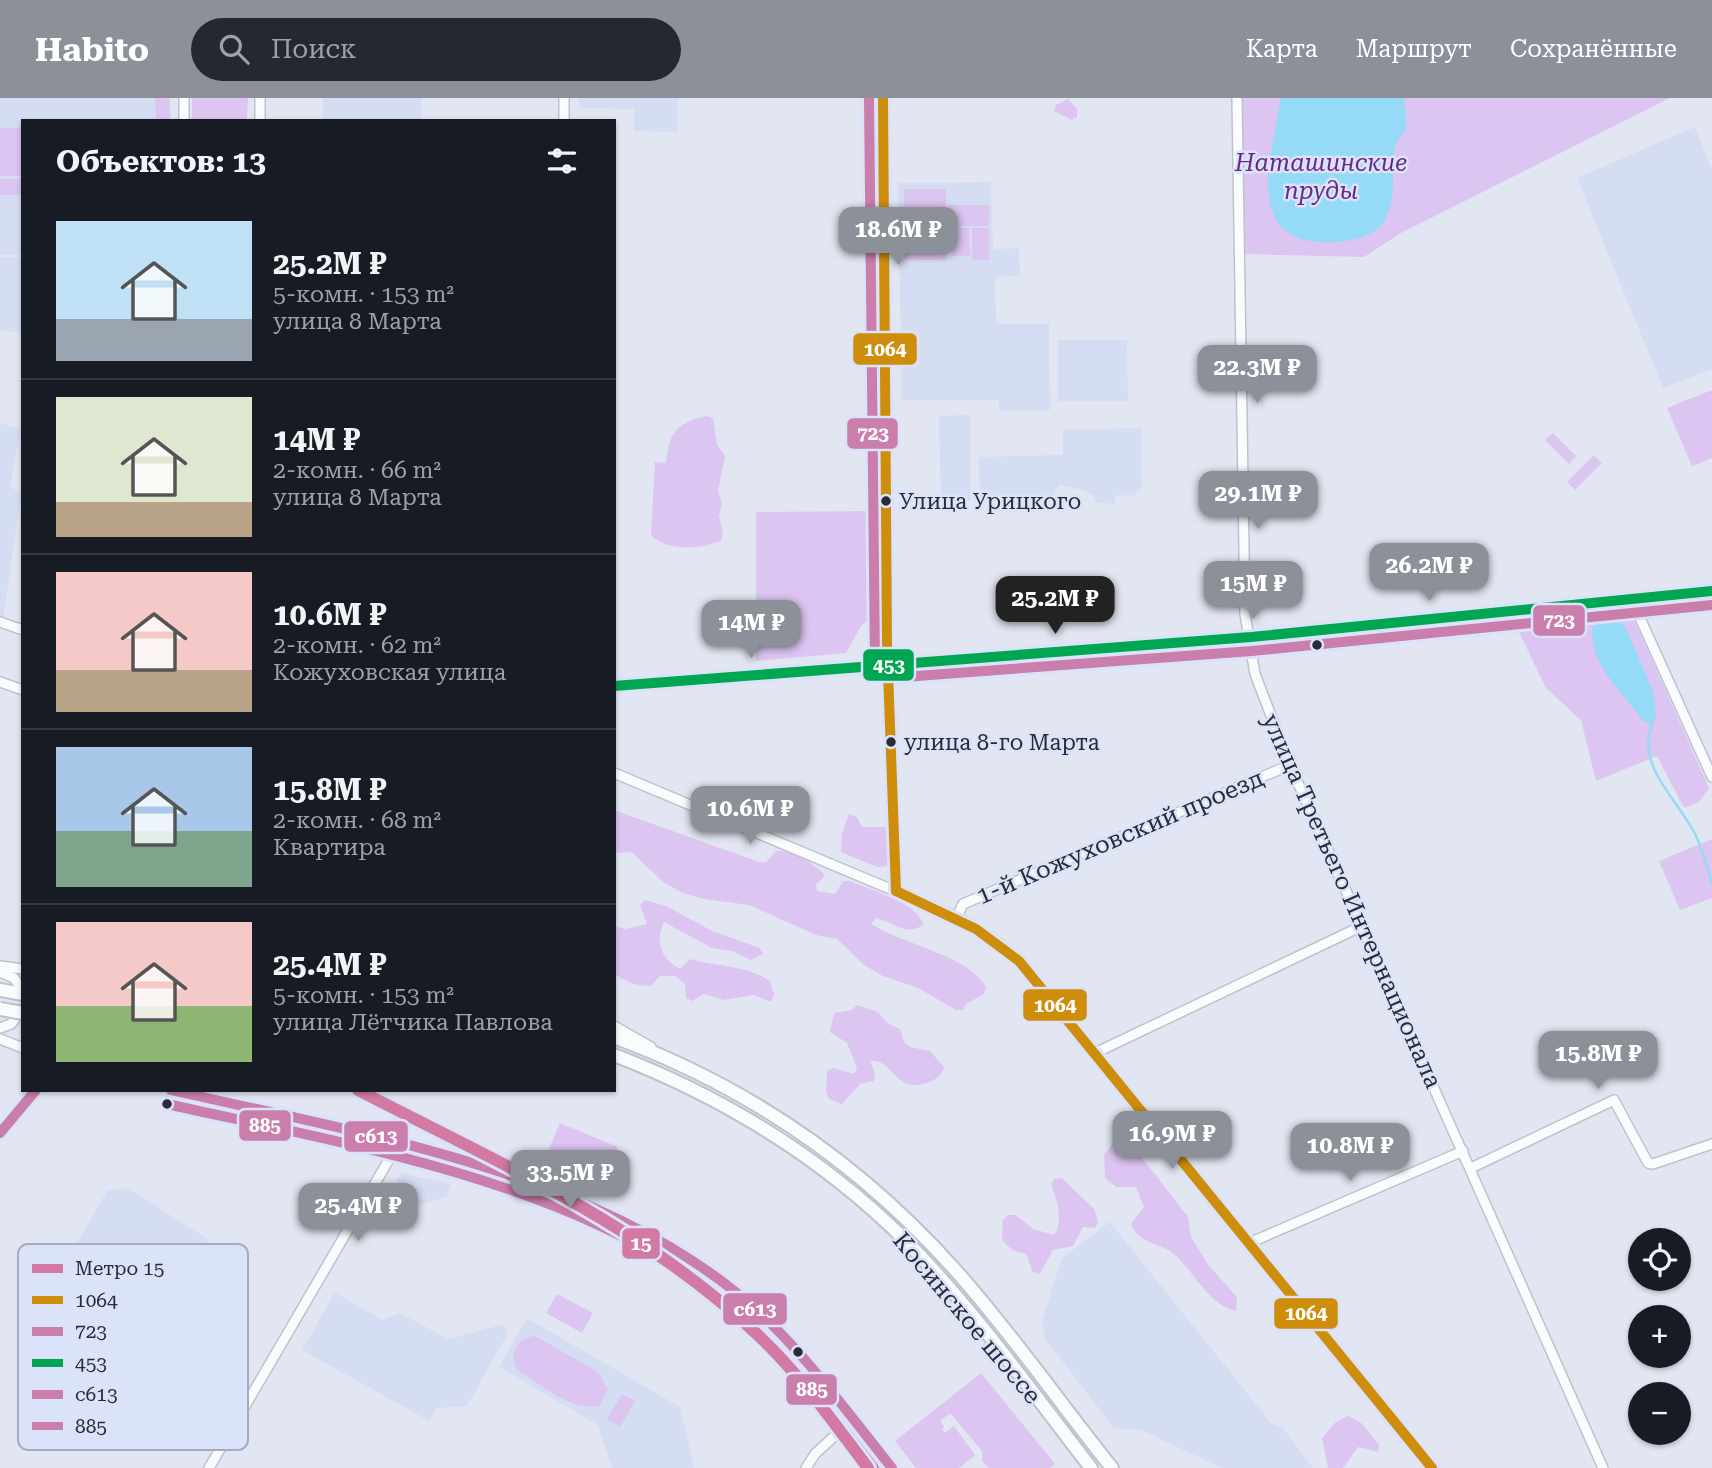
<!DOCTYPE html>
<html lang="ru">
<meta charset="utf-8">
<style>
:root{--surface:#171b24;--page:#242831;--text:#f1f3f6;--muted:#9ea1a6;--line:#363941;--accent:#8c9099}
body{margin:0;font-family:"Roboto Serif",serif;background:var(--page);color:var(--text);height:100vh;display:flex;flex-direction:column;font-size:26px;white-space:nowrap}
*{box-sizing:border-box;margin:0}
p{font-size:23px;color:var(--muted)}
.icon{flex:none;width:38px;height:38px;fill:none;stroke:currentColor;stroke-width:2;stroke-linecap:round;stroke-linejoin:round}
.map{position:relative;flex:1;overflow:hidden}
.drawer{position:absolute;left:21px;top:21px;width:595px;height:973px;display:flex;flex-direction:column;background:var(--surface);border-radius:0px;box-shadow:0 2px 5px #0004}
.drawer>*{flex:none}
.fabs{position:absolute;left:1628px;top:1130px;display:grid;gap:14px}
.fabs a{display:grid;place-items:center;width:63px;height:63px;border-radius:50%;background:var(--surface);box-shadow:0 2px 5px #0004;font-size:35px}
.price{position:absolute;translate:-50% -60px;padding:0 16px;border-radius:14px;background:var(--accent);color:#fff;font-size:23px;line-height:46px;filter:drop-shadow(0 2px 4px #0008)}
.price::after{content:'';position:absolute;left:50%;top:42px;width:21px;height:16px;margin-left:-10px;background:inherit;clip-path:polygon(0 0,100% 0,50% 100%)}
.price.selected{background:#222;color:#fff}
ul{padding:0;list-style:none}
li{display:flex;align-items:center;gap:21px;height:175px;padding:0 35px}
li+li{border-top:2px solid var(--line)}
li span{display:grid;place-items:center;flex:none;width:196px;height:140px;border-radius:0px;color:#555}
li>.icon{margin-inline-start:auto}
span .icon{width:84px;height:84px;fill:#fffc;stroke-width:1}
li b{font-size:30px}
h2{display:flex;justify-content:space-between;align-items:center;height:84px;padding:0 35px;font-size:30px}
header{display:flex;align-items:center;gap:42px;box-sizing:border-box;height:98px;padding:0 35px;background:var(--accent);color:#fff}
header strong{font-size:33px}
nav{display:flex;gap:38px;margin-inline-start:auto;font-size:24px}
.search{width:490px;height:63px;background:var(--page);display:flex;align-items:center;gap:18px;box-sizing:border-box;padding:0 24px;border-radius:38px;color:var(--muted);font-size:26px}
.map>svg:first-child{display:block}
.built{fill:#d5ddf3}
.green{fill:#dcc5f1}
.water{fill:#95daf7}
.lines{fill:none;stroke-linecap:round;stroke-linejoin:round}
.stream{stroke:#95daf7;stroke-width:2.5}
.minor-casing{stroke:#bec2cc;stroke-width:12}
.highway-casing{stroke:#bec2cc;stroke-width:16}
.minor{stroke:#fafbfd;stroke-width:9}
.highway{stroke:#fafbfd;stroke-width:12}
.highway-bridge-casing{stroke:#bec2cc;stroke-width:16;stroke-linecap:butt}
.highway-bridge{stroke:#fafbfd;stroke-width:12}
.bus-1-casing{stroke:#dae3f9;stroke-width:16}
.bus-2-casing{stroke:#dae3f9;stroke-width:16}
.bus-3-casing{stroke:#dae3f9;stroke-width:16}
.bus-4-casing{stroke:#dae3f9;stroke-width:16}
.bus-5-casing{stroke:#dae3f9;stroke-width:16}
.bus-1{stroke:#ce8e0b;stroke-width:10}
.bus-2{stroke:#ca7eab;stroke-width:10}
.bus-3{stroke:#00a651;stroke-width:10}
.bus-4{stroke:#ca7eab;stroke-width:10}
.bus-5{stroke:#ca7eab;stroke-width:10}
.metro-1-casing{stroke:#dae3f9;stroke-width:18}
.metro-1{stroke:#d27aa3;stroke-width:12}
.bus-dot{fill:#292c35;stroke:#dae3f9;stroke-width:2.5}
.labels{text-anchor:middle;stroke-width:5;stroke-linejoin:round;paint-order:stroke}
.bus-label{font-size:22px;fill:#292c35;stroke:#dae3f9;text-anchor:start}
.park-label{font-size:24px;font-style:italic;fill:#6b288a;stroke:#dae3f9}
.street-label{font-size:24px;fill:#292c35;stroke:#dae3f9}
.key{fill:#dae3f9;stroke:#a5acbe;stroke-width:2}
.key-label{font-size:19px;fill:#292c35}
.line-badge{stroke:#dae3f9;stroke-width:2.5}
.badge-label{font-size:19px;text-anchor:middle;font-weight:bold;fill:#fff}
</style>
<header>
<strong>Habito</strong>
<div class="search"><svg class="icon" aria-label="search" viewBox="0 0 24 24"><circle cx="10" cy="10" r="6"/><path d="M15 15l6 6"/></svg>Поиск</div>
<nav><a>Карта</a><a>Маршрут</a><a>Сохранённые</a></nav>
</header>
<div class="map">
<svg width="1712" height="1370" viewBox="0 0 1712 1370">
<rect width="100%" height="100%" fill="#e1e6f2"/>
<g class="built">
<path d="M0 0H170L171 23H23V157H0Z"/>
<path d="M323 0H422L421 23H323Z"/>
<path d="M579 0H678L677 34 634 33V11L580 10Z"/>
<path d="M1695 29 1712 72V271L1663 290 1577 80Z"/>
<path d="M991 84 993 151 1019 150 1020 178 995 179 996 226H1049L1050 312 999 313V302H902L898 85Z"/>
<path d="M0 159H23V235L0 232Z"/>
<path d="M1058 242H1127L1128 303H1058Z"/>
<path d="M970 317V403L941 402 939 318Z"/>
<path d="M0 325 21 331 10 388 21 396 3 522 0 521Z"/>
<path d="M1141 330 1142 389 1133 398 1116 397 1115 406 1094 404V398L1084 392 1059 387 1046 411 980 400 979 359 1063 357V332Z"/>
<path d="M401 1075 451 1086 447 1099 392 1114 382 1109Z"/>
<path d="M128 1090 206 1140 220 1192 202 1221 186 1212 181 1221 165 1214 139 1219 80 1184 70 1158 107 1093Z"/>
<path d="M1110 1124 1271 1325 1282 1329 1313 1370H1222L1141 1332 1114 1330 1045 1241 1042 1223 1062 1160Z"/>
<path d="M335 1195 383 1222 399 1215 449 1241 504 1226 507 1237 467 1308 436 1310 429 1323 302 1252Z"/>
<path d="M527 1220 680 1309 694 1370H612L598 1327 499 1269Z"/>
</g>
<g class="green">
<path d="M155 0H169L170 23H156Z"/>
<path d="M192 0H248L247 23H192Z"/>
<path d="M1245 0H1670L1401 135 1364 159 1242 156 1240 2Z"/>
<path d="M1068 1 1077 11V19L1072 22 1054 13 1056 7Z"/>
<rect x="0" y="30" width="23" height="48"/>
<rect x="0" y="81" width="23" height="16"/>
<path d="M904 91H946V162H905Z"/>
<rect x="949" y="107" width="40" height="21"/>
<path d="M952 130H969L970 158H952Z"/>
<rect x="972" y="130" width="17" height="32"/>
<path d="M1712 292V360L1692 368 1667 310Z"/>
<path d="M707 318 713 320 717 347 725 358 718 393 722 405 719 418 723 435 721 442C703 452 665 453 651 437L655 364 666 365C669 335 676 325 707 318Z"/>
<path d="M1553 335 1576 358 1569 366 1545 342Z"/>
<path d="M1594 357 1602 365 1575 392 1567 384Z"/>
<path d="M873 413 876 513 861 528 846 555 756 563V414Z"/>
<path d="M1631 515 1709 690 1699 704 1684 710 1657 658 1596 683 1581 622 1546 590 1515 526Z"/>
<path d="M614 712 759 764H766L776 753C793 752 814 766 825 777L816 787 817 793 835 796 843 783H850C868 791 921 806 923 827 906 839 894 824 876 820L871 826C904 847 968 857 986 889L984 896 966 906 963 912H956L918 890 883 878 864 867 837 841 816 837 749 807 704 801 683 795 663 784 632 754 614 755Z"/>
<path d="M849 716 857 719 862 729H889L892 756 889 768 877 769 841 754 842 735Z"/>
<path d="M1712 741V800L1680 812 1659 763Z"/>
<path d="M645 802 666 808 712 833 760 850 763 856 751 862 732 853 712 850 664 824C655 845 661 861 680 871L690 861C718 869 746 867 770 883L774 896 771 904 753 897 724 902 704 896 692 903 686 900 685 886 675 878H660L651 888C637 888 625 884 614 875V828L626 831 647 826 640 807Z"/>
<path d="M857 907 878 914 887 925 900 931 904 944 910 949 930 953 944 969C942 977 937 981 929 984 895 998 894 960 870 963L875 976 874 983 860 986 842 1006 829 1001 826 994 827 973 833 970 854 976 857 970 847 945 830 934 834 915 852 912Z"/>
<path d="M560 1025 618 1049 601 1089 543 1064Z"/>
<path d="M1116 1032 1122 1034 1188 1119 1191 1139 1209 1168 1237 1199 1236 1213C1210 1208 1194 1174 1175 1157 1161 1144 1139 1147 1131 1126L1144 1109 1136 1089H1116L1105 1080 1104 1057 1117 1040Z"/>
<path d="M1062 1080 1094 1111 1098 1124 1095 1130 1083 1129 1073 1148 1053 1152 1040 1176 1033 1174 1026 1156 1012 1152 1002 1142 1003 1122 1008 1117H1016L1033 1131 1054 1137C1064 1125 1057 1100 1051 1087L1054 1081Z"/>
<path d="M557 1196 593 1215 582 1235 546 1215Z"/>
<path d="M535 1238 598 1274 608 1291 600 1307C574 1316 539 1285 517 1272 509 1256 516 1240 535 1238Z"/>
<path d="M981 1275 1055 1366 1050 1370H989L982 1363V1353L950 1315 940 1323 944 1329 942 1332 945 1335 954 1328 975 1357 959 1370H916L895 1343Z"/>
<path d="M622 1296 635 1303 620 1329 607 1321Z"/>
<path d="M1348 1318 1361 1325 1379 1347 1378 1354 1358 1349 1343 1370H1328L1322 1340 1336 1324Z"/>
</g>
<g class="water">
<path d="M1281 0H1404C1404 9 1408 25 1405 32 1402 39 1396 41 1395 50 1391 72 1397 103 1384 123 1373 140 1349 144 1331 144 1240 148 1272 56 1281 0Z"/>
<path d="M1603 523H1618L1626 530 1654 596 1656 620 1652 626 1643 623C1623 594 1589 567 1592 529Z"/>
</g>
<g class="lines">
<path class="stream" d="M1652 626C1635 669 1680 703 1696 738 1703 753 1707 770 1712 785"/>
<g class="minor-casing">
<g id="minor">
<path d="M184 0V23"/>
<path d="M564 0V23"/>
<path d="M883 0 887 546 896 793"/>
<path d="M1237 0 1245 516 1255 576 1290 667 1603 1370"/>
<path d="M260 23V0"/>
<path d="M1631 500 1712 679"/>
<path d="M0 524 23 532"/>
<path d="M0 584 23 592"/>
<path d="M614 588 1251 539 1712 493"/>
<path d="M614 675 957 819 999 845 1019 863 1070 925 1432 1370"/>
<path d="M957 819 963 806 970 803 1290 667"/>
<path d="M0 868 23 871"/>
<path d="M0 874 14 880 23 893"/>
<path d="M614 928 651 949"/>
<path d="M0 930 11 926 22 912"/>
<path d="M0 941 23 950"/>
<path d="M1095 955 1362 828"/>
<path d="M170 992C241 1008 311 1025 381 1042 513 1075 631 1107 738 1196 797 1245 844 1310 892 1370"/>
<path d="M0 1035 36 992"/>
<path d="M1471 1070 1614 1002 1648 1065 1653 1066 1712 1046"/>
<path d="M1249 1145 1463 1053"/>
<path d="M209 1370 398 1046"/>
<path d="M806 1370 815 1356 853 1321"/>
</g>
</g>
<g class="highway-casing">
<g id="highway">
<path d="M0 892 23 896"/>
<path d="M614 939C747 988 863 1068 957 1174 1012 1236 1060 1305 1112 1370"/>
<path d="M614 957C723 999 824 1061 907 1144 975 1213 1032 1294 1091 1370"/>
</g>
</g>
<use href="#minor" class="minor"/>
<use href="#highway" class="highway"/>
<g class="highway-bridge-casing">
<path id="highway-bridge" d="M0 911 23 915"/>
</g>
<use href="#highway-bridge" class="highway-bridge"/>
<g class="bus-1-casing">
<g id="bus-1">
<path d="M883 0 887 546 896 793"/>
<path d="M896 793 976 831 1019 863 1432 1370"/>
</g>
</g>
<g class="bus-2-casing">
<g id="bus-2">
<path d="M869 0 875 566"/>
<path d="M890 580 1252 553 1712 507"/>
</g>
</g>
<g class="bus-3-casing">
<path id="bus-3" d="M614 588 1251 539 1712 493"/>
</g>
<g class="bus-4-casing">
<g id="bus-4">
<path d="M171 992C359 1035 586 1072 738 1196 798 1245 844 1310 892 1370"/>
<path d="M0 1035 36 992"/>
</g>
</g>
<g class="bus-5-casing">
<path id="bus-5" d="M167 1006C350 1047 583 1085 730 1208 786 1254 829 1313 874 1370"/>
</g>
<use href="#bus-1" class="bus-1"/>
<use href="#bus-2" class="bus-2"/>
<use href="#bus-3" class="bus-3"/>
<use href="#bus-4" class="bus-4"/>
<use href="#bus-5" class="bus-5"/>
<g class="metro-1-casing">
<path id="metro-1" d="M358 992C497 1064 646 1129 760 1239 801 1278 834 1325 868 1370"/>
</g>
<use href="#metro-1" class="metro-1"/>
</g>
<g class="bus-dot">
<circle cx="886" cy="403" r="6"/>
<circle cx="1317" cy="547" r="6"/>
<circle cx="891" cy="644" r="6"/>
<circle cx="167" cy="1006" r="6"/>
<circle cx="798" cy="1254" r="6"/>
</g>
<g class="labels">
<g class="bus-label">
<text x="899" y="411">Улица Урицкого</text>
<text x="904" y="652">улица 8-го Марта</text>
</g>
<g class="park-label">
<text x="1321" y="73">Наташинские<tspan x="1321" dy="28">пруды</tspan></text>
</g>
<g class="street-label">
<text transform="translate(1120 739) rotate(-23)" y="8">1-й Кожуховский проезд</text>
<text transform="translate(1352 803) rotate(66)" y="8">улица Третьего Интернационала</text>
<text transform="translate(967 1220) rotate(50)" y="8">Косинское шоссе</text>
</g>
</g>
<rect x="18" y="1146" width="230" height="206" rx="10" class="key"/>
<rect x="32" y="1166" width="31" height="9" fill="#d27aa3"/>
<rect x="32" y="1198" width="31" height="8" fill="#ce8e0b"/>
<rect x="32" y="1229" width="31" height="9" fill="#ca7eab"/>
<rect x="32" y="1261" width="31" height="8" fill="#00a651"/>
<rect x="32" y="1292" width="31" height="9" fill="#ca7eab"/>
<rect x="32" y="1324" width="31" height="8" fill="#ca7eab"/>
<g class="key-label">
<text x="75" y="1177">Метро 15</text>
<text x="75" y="1209">1064</text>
<text x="75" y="1240">723</text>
<text x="75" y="1272">453</text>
<text x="75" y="1303">с613</text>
<text x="75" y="1335">885</text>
</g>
<g class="line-badge">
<rect x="852" y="234" width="66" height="34" rx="7" fill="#ce8e0b"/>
<rect x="846" y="319" width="53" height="33" rx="7" fill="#ca7eab"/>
<rect x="1532" y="506" width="54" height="33" rx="7" fill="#ca7eab"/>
<rect x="862" y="550" width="53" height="34" rx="7" fill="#00a651"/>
<rect x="1022" y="890" width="66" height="34" rx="7" fill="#ce8e0b"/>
<rect x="238" y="1011" width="54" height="33" rx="7" fill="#ca7eab"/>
<rect x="343" y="1022" width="66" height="33" rx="7" fill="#ca7eab"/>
<rect x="621" y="1129" width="40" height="33" rx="7" fill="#d27aa3"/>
<rect x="722" y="1194" width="66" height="34" rx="7" fill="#ca7eab"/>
<rect x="1273" y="1199" width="66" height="33" rx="7" fill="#ce8e0b"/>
<rect x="785" y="1275" width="53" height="33" rx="7" fill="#ca7eab"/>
</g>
<g class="badge-label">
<text x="885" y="258">1064</text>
<text x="873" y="342">723</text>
<text x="1559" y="529">723</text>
<text x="889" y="574">453</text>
<text x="1055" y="914">1064</text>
<text x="265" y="1034">885</text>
<text x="376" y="1045">с613</text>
<text x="641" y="1152">15</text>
<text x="755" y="1218">с613</text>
<text x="1306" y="1222">1064</text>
<text x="812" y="1298">885</text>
</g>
</svg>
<div class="fabs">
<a><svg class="icon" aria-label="locate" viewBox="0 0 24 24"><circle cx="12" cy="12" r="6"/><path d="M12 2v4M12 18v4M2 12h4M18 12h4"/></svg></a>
<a>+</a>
<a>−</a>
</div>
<b class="price" style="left:898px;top:169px">18.6M ₽</b>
<b class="price" style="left:1257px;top:307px">22.3M ₽</b>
<b class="price" style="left:1258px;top:433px">29.1M ₽</b>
<b class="price" style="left:1429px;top:505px">26.2M ₽</b>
<b class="price" style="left:1253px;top:523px">15M ₽</b>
<b class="price selected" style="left:1055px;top:538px">25.2M ₽</b>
<b class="price" style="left:751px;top:562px">14M ₽</b>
<b class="price" style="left:750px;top:748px">10.6M ₽</b>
<b class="price" style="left:1598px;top:993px">15.8M ₽</b>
<b class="price" style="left:1172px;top:1073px">16.9M ₽</b>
<b class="price" style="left:1350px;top:1085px">10.8M ₽</b>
<b class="price" style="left:570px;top:1112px">33.5M ₽</b>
<b class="price" style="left:358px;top:1145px">25.4M ₽</b>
<section class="drawer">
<h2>Объектов: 13<svg class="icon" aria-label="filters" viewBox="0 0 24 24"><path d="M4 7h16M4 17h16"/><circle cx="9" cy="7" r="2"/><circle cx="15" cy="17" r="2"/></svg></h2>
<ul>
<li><span style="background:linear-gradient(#bfe0f5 70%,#9aa5b1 0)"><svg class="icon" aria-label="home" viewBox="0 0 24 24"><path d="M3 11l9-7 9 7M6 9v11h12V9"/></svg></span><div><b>25.2M ₽</b><p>5-комн. · 153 m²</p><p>улица 8 Марта</p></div></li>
<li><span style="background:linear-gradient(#dfe7d0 75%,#b9a48a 0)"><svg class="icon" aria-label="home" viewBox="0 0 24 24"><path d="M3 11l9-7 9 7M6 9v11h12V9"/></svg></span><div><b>14M ₽</b><p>2-комн. · 66 m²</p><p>улица 8 Марта</p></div></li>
<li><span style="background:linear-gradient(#f6c9c9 70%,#b9a48a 0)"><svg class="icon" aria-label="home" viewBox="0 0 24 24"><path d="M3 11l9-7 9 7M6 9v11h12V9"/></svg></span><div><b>10.6M ₽</b><p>2-комн. · 62 m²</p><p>Кожуховская улица</p></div></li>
<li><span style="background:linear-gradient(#a9c7e8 60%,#7fa58c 0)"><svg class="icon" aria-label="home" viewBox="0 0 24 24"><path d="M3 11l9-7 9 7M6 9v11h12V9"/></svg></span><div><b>15.8M ₽</b><p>2-комн. · 68 m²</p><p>Квартира</p></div></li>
<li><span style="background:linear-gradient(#f6c9c9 60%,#8fb573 0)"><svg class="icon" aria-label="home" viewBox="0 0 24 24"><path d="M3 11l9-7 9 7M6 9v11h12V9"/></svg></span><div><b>25.4M ₽</b><p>5-комн. · 153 m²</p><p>улица Лётчика Павлова</p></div></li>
</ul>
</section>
</div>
